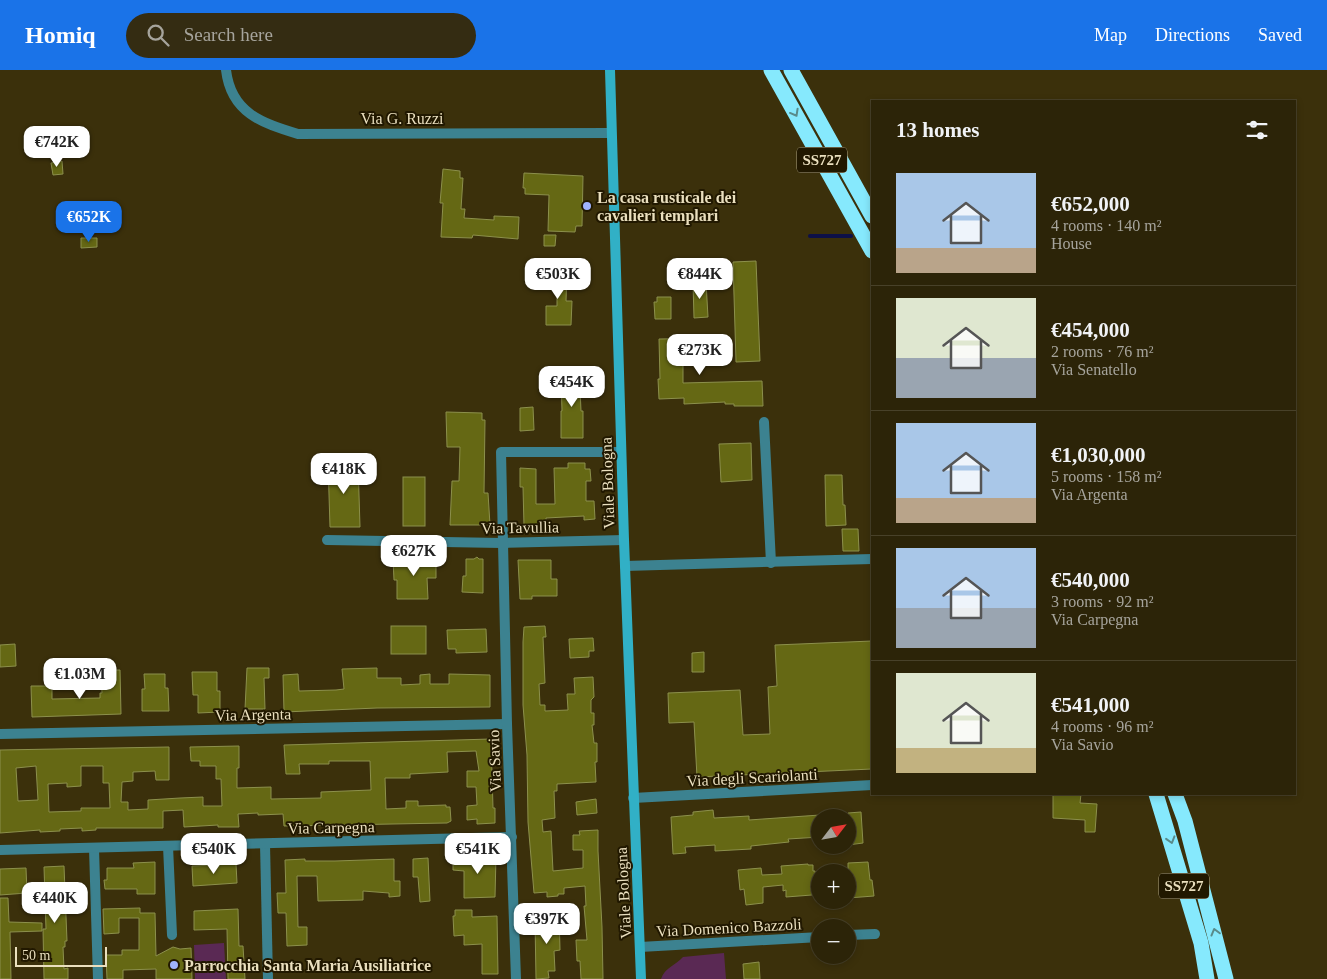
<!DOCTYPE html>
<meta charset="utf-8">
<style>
:root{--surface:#2c2408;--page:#342c12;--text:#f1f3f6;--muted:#a6a49c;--line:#484129;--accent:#1a73e8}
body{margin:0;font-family:"Times New Roman",serif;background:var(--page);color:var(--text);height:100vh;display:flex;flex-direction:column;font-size:19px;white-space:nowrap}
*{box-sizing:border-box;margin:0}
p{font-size:16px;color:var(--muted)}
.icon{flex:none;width:28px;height:28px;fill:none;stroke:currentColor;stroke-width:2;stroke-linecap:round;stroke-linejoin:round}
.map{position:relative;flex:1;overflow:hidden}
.side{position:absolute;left:871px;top:30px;width:425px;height:695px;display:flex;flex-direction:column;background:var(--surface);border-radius:0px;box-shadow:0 2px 8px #0003,0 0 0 1px var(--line)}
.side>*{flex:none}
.needle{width:32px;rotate:59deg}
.controls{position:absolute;left:811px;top:739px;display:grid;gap:10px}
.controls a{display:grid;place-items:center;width:45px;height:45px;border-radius:50%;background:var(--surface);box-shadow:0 2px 8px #0003,0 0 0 1px var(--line);font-size:25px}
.scale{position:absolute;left:15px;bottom:12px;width:92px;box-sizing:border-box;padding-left:5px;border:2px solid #eadfbe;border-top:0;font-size:14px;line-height:18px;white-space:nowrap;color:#eadfbe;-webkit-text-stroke:4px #211800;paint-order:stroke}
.price{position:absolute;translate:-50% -42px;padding:0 11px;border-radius:10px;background:#fff;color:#222;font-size:16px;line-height:32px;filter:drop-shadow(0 1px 2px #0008)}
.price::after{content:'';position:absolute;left:50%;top:30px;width:15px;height:11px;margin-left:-8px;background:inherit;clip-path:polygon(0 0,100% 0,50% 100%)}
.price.on{background:var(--accent);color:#fff}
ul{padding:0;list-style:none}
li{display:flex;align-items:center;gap:15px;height:125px;padding:0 25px}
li+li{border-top:1px solid var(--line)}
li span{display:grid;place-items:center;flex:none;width:140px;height:100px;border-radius:0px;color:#555}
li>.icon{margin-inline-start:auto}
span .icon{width:60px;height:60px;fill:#fffc;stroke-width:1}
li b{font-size:21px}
h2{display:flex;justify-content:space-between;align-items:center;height:60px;padding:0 25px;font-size:21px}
header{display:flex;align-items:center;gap:30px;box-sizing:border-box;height:70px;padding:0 25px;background:var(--accent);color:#fff}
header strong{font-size:24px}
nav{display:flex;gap:28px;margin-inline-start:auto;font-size:18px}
.search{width:350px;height:45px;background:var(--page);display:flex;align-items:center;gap:12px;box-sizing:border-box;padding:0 18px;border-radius:28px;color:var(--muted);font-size:19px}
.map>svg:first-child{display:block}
.green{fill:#5a2954}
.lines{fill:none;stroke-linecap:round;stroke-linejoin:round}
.stream{stroke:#0d1048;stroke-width:4}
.building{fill:#656814;stroke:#8c904c;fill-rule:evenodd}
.street{stroke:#3c8290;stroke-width:10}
.secondary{stroke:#31b0c6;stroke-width:10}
.highway{stroke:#86e9fd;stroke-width:15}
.oneway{stroke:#598b8b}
.poi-dot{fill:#9fb3fd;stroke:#211800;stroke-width:2}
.labels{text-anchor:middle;stroke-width:4;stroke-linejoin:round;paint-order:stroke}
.shield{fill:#211800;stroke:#aea385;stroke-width:1}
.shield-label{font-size:15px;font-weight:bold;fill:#eadfbe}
.street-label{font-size:16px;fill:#eadfbe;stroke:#211800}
.poi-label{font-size:16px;font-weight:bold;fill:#eadfbe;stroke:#211800;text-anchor:start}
</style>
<header>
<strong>Homiq</strong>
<div class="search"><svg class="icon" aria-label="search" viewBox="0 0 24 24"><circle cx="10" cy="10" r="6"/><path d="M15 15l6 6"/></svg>Search here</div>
<nav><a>Map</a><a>Directions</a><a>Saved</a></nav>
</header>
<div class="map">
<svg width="1327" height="909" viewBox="0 0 1327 909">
<rect width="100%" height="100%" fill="#3b300b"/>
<g class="green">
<path d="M224 873 226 909H195L194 875Z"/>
<path d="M724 883 726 909H661C665 897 675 896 683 887Z"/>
</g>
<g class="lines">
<path class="stream" d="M810 166H851"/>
</g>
<g class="building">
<path d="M62 91 63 104 53 105 51 93Z"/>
<path d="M443 99 460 101V108H463L461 139H465L464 148 494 150V146L519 147 518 169 473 165 472 168 441 167 443 133H440Z"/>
<path d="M524 103 583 106 582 156H576L575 162 548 161 549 125 525 124V118H523Z"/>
<path d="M544 165H556L555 176H544Z"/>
<path d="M81 168H97V177L81 178Z"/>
<path d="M756 191 760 291 736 292 733 192Z"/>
<path d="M542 202 567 203 566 231H572L571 255H546V236H557V216H541Z"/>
<path d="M706 212 708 247 694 248 693 213Z"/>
<path d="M657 227H671V249H655L654 232H657Z"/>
<path d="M715 268V293L683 294V313L762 311 763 336H734V334H725V332L684 334V328L659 329 658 309H660L659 269Z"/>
<path d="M582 306V318H580L581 341H583V368H561V341H562L561 307Z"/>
<path d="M533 337 534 360 520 361V338Z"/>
<path d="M446 342 482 343V350H485L484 423H488L490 455H450L452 411H459L460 377H447Z"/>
<path d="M751 373 752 410 721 412 719 374Z"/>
<path d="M328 393H358L360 457H330Z"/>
<path d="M568 393H585V399H590L591 411H586V431H594L595 449 584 450V446L546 448V455L524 456 523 417H520V398L536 399V434H555L554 398H568Z"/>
<path d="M825 405H842L843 435H845L846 455 826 456Z"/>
<rect x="403" y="407" width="22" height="49"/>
<path d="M842 459H858L859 481H843Z"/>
<path d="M477 487 479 489H483V523L462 522 463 506H466V489H474Z"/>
<path d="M436 488V508H427L428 529H397V510H394L393 489Z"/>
<path d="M518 490H551V509H557V526H532V529H520Z"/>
<rect x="391" y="556" width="35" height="28"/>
<path d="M545 556 546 567H543L545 613 539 614 540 635H545V641L568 640 567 624H575L574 608 593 607 594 627 591 630V643H594V655H592L594 673H597V692H595L596 712 557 714V721H554L555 748 542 750 543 762 551 761 553 801 583 798V780H573V765H580L579 761 598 760V781L602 857 603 909H581L580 891H577L576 870H587L584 836H586L585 816 564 818V824H558V826L547 827V822L534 823 528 752 527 685 523 635V572L524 557Z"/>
<path d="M486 559 487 582 456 583V579H448L447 560Z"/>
<path d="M593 568 594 581H589V587L570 588 569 569Z"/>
<path d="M872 571V699L697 707 694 652 669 653 668 623 740 620 743 665 770 664 768 617 777 616 775 575Z"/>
<path d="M15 574 16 596 0 597V575Z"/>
<path d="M704 582V602H692V583Z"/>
<path d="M247 598H269V608H264L265 639H245Z"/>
<path d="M377 598V608H401V615L420 614V605L430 604V614H449V604L490 605V637L377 638 284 642 283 605 298 604 299 621 336 620 344 619 342 599Z"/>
<path d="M101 600H120L121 644 32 647 31 616H52V629L100 628V623H102Z"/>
<path d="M192 602H217V621H220V642L198 643V625H193Z"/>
<path d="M144 604H165V618H168L169 641H142V619H145Z"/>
<path d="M491 669 493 738H495V753L477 754V749L467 750V736L477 735 476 717H467V701H479L476 681 447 682 448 702 410 704V708H385L386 739 406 738V731H418V736L446 735V737H450L451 751 447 753 284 756 283 744 258 745V743L238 744 239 757H218V755L184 757 183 740 163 741V758H96V760L82 761V758L60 759V761L40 762V760L0 763V680L169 677V710H156L155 701 133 702V711L122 712 121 732H128V740L148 739V730L180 728 203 727V736H222L221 709H216V696H200V691H191L190 677 239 676V698H237V718L271 717V729L321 728V722L371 720 370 691H329V694H299L300 704H286L284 675ZM36 696 38 730 18 731 16 698ZM81 696H103V713H109L110 738H81V741L49 742 48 714 67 713V717L81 716Z"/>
<path d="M1053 724H1081L1080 733 1097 734 1095 762H1085V750L1053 748Z"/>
<path d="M596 729 597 743 577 745 576 732Z"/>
<path d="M713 740 714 748 749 746V750L820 745V767L788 769 789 772 751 776V779L715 781V775L685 777 686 783 673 784 671 747 693 745V742Z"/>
<path d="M861 742 863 773 848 775V743Z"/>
<path d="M496 786 495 827 464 828V801L453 800V787Z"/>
<path d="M428 788 430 831 420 832 418 807H413V789Z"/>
<path d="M305 789V791H335L394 789V811H400V826L389 827V823L363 821V830L318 831 317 806H297L298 857H307V875L287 876 286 843H278L277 823H286L285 790Z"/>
<path d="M155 792V824H137V819H105L104 810H107V798H134L133 793Z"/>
<path d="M868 792 870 810H872L874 826 848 828V793Z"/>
<path d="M236 794 237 813 193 816 192 796Z"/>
<path d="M808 794V795H813V801H815L816 813H814V818H811L812 825 786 827V820L783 821V815L763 817V833L746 835 744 819 740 820 738 800 761 798 762 805 782 804 781 796Z"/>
<path d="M64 796 67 871H65V877H63L64 899 68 898V909H44L43 859H46L44 797Z"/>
<path d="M26 798 27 823 0 825V799Z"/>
<path d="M0 828H8L9 852 42 853V861L10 862 11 909H0Z"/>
<path d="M140 838V843H155L156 886 173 877 180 879 191 878 192 909H156V899L123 900V909H107L106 885H122V880H139V848H119V863L104 864 103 839Z"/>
<path d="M238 839 239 876H243L245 909H228L227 859 194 860V841Z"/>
<path d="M455 840H472V847L497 846 498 904H482V874L464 875V865L454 866 453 846H455Z"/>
<path d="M559 843 560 880 554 881 555 901H548L549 908 536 909 535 850 548 849V844Z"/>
<path d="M759 892 760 909H744L743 894Z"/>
</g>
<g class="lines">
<g class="street">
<path d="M226 0C231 43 262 53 298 64L611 63"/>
<path d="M764 352 771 493"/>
<path d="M327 470 502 473 624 470"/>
<path d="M625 496 872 489"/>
<path d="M0 664 507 654"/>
<path d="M633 728 872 715"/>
<path d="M265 774 268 909"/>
<path d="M168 776 172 865"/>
<path d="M94 778 98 909"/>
<path d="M0 780 512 767"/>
<path d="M848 865 875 864"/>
<path d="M640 877 820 867"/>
<path d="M516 909 507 654 501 382H621"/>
</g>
<path class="secondary" d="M610 0 624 470 641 909"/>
<g class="highway">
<path d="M771 0 872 181"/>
<path d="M791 0 872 146"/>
<path d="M1156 724 1201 873 1207 909"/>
<path d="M1175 724 1185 751 1226 909"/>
</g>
</g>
<defs><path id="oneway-chevron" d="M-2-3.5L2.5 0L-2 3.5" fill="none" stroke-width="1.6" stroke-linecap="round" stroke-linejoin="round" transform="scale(1.25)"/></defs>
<g class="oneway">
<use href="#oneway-chevron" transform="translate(795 43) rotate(61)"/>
<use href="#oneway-chevron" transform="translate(1171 770) rotate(73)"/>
<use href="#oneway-chevron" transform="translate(1215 862) rotate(-105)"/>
</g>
<g class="poi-dot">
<circle cx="587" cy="136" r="5"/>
<circle cx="174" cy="895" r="5"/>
</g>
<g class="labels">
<g class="shield">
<rect x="797" y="77.5" width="50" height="25" rx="4"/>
<rect x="1159" y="803.5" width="50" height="25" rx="4"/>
</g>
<g class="shield-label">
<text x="822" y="95">SS727</text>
<text x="1184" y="821">SS727</text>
</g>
<g class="street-label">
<text x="402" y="54">Via G. Ruzzi</text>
<text transform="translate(607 413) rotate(-92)" y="6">Viale Bologna</text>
<text transform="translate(520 457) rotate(-1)" y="6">Via Tavullia</text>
<text transform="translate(253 644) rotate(-1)" y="6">Via Argenta</text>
<text transform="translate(494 691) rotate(-92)" y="6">Via Savio</text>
<text transform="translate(752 707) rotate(-3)" y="6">Via degli Scariolanti</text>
<text transform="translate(331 757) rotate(-1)" y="6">Via Carpegna</text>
<text transform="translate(623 823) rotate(-93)" y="6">Viale Bologna</text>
<text transform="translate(729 857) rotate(-3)" y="6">Via Domenico Bazzoli</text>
</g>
<g class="poi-label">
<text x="597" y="133">La casa rusticale dei<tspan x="597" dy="18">cavalieri templari</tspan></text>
<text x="184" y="901">Parrocchia Santa Maria Ausiliatrice</text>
</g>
</g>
</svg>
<div class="controls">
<a><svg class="needle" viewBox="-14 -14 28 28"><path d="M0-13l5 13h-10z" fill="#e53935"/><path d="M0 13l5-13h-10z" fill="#a6a49c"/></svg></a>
<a>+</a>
<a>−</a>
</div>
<div class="scale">50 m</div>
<b class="price" style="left:57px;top:98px">€742K</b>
<b class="price on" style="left:89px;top:173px">€652K</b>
<b class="price" style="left:558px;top:230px">€503K</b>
<b class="price" style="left:700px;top:230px">€844K</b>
<b class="price" style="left:700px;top:306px">€273K</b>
<b class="price" style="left:572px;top:338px">€454K</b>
<b class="price" style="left:344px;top:425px">€418K</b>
<b class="price" style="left:414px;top:507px">€627K</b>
<b class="price" style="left:80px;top:630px">€1.03M</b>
<b class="price" style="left:214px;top:805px">€540K</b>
<b class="price" style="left:478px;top:805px">€541K</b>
<b class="price" style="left:55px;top:854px">€440K</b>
<b class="price" style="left:547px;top:875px">€397K</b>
<section class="side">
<h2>13 homes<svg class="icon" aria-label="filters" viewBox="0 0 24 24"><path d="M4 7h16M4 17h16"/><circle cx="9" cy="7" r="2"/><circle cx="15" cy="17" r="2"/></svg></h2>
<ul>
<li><span style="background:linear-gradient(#a9c7e8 75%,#b9a48a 0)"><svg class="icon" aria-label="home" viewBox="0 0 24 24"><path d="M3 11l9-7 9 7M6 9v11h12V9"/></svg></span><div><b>€652,000</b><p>4 rooms · 140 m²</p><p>House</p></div></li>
<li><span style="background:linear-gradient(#dfe7d0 60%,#9aa5b1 0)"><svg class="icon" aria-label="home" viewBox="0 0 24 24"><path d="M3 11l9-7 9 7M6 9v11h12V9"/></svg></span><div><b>€454,000</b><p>2 rooms · 76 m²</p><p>Via Senatello</p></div></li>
<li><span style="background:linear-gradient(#a9c7e8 75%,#b9a48a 0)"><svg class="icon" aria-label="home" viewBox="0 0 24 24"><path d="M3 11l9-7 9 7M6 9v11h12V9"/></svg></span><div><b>€1,030,000</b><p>5 rooms · 158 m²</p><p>Via Argenta</p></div></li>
<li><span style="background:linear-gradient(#a9c7e8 60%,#9aa5b1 0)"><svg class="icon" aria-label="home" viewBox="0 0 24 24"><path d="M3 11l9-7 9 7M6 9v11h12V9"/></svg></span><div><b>€540,000</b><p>3 rooms · 92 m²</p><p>Via Carpegna</p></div></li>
<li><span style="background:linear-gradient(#dfe7d0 75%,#c2b280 0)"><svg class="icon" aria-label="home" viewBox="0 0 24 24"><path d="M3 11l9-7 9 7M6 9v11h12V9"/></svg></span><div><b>€541,000</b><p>4 rooms · 96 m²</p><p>Via Savio</p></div></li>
</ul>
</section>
</div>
